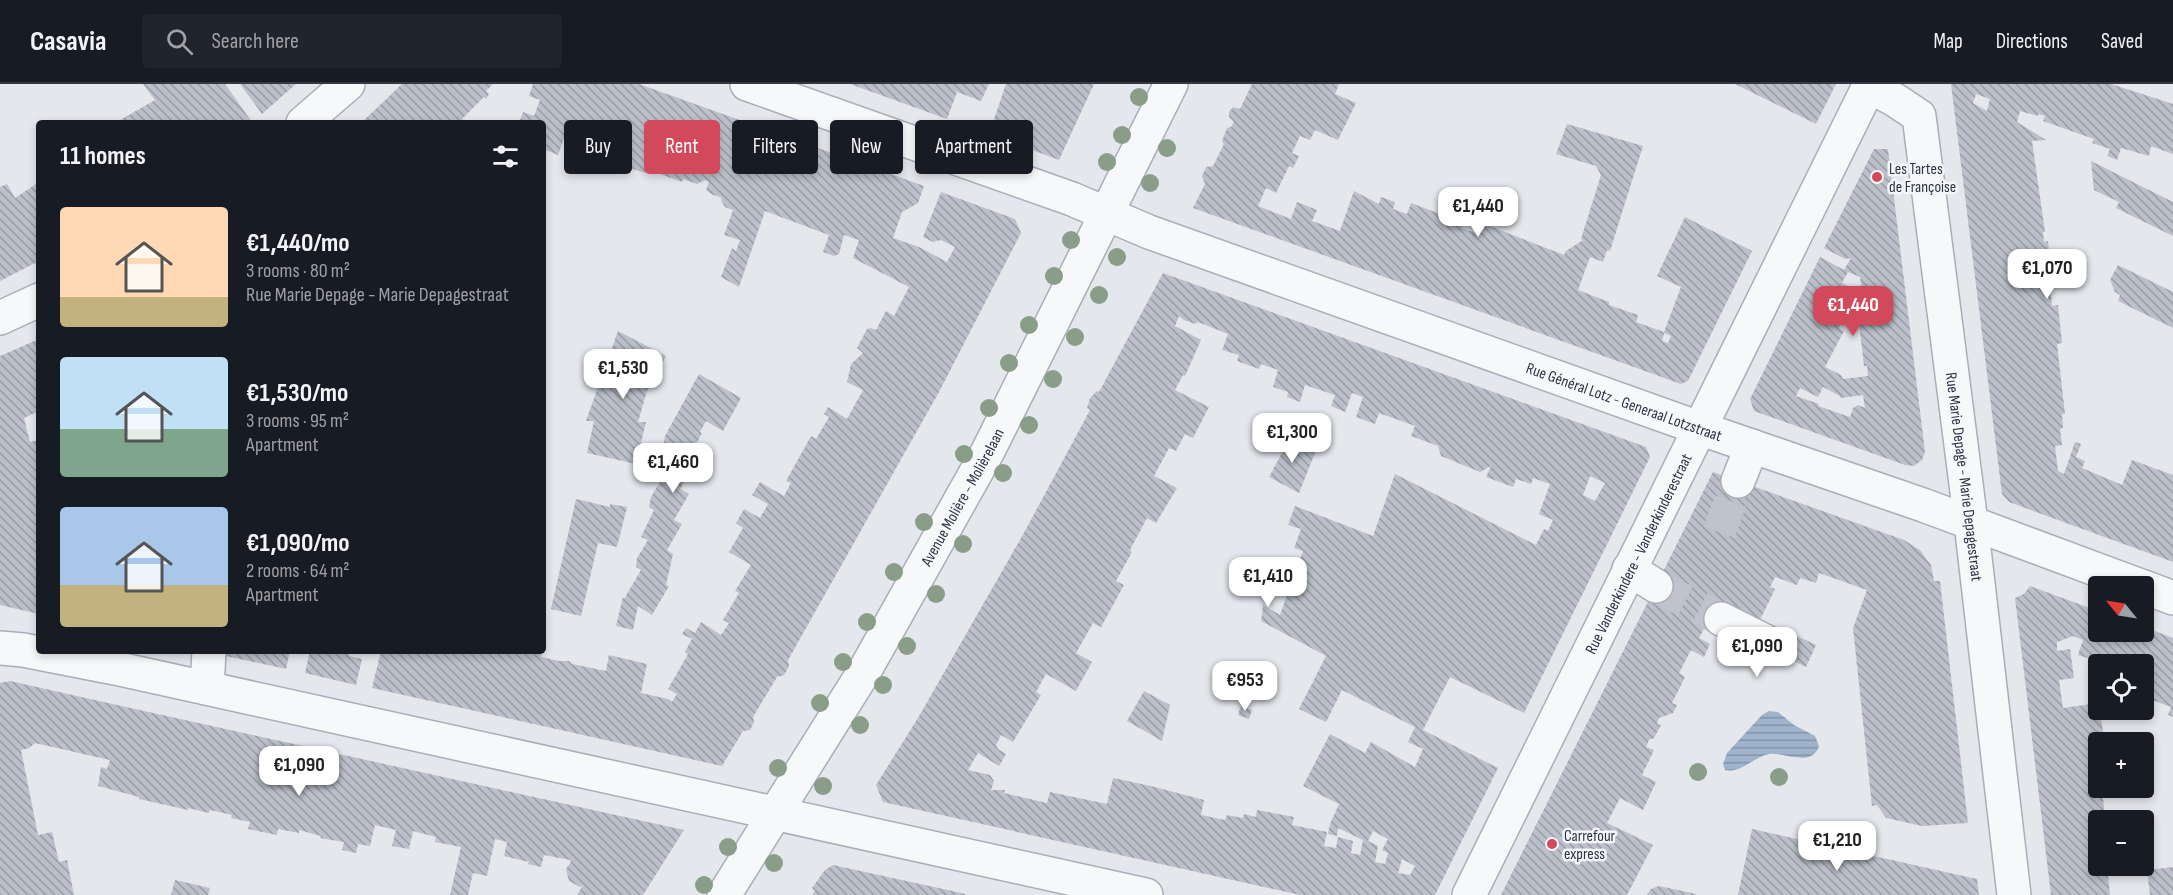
<!DOCTYPE html>
<meta charset="utf-8">
<style>
:root{--surface:#171b24;--page:#20242c;--text:#f1f3f6;--muted:#9ea1a6;--line:#363941;--accent:#d1495b}
body{margin:0;font-family:"Sofia Sans Condensed",sans-serif;background:var(--page);color:var(--text);height:100vh;display:flex;flex-direction:column;font-size:22px;white-space:nowrap}
*{box-sizing:border-box;margin:0}
p{font-size:20px;color:var(--muted)}
.icon{flex:none;width:33px;height:33px;fill:none;stroke:currentColor;stroke-width:2;stroke-linecap:round;stroke-linejoin:round}
.map{position:relative;flex:1;overflow:hidden}
.sheet{position:absolute;left:36px;top:36px;width:510px;height:534px;display:flex;flex-direction:column;background:var(--surface);border-radius:6px;box-shadow:0 3px 9px #0003}
.sheet>*{flex:none}
.hud{position:absolute;left:564px;top:36px;width:570px;height:54px;display:flex;gap:12px}
.needle{width:39px;rotate:300deg}
.buttons{position:absolute;left:2088px;top:492px;display:grid;gap:12px}
.buttons a{display:grid;place-items:center;width:66px;height:66px;border-radius:6px;background:var(--surface);box-shadow:0 3px 9px #0003;font-size:30px}
.price{position:absolute;translate:-50% -51px;padding:0 14px;border-radius:12px;background:#fff;color:#222;font-size:20px;line-height:39px;filter:drop-shadow(0 2px 3px #0008)}
.price::after{content:'';position:absolute;left:50%;top:36px;width:18px;height:14px;margin-left:-9px;background:inherit;clip-path:polygon(0 0,100% 0,50% 100%)}
.price.selected{background:var(--accent);color:#fff}
ul{padding:0;list-style:none}
li{display:flex;align-items:center;gap:18px;height:150px;padding:0 24px}
li span{display:grid;place-items:center;flex:none;width:168px;height:120px;border-radius:6px;color:#555}
li>.icon{margin-inline-start:auto}
span .icon{width:72px;height:72px;fill:#fffc;stroke-width:1}
li b{font-size:26px}
h2{display:flex;justify-content:space-between;align-items:center;height:72px;padding:0 24px;font-size:26px}
.chip{padding:0 21px;border-radius:6px;background:var(--surface);box-shadow:0 3px 9px #0003;font-size:21px;line-height:54px}
.chip.selected{background:var(--accent);color:#fff}
header{display:flex;align-items:center;gap:36px;box-sizing:border-box;height:84px;padding:0 30px;background:var(--surface);border-bottom:2px solid var(--line)}
header strong{font-size:28px}
nav{display:flex;gap:33px;margin-inline-start:auto;font-size:21px}
.search{width:420px;height:54px;background:var(--page);display:flex;align-items:center;gap:15px;box-sizing:border-box;padding:0 21px;border-radius:6px;color:var(--muted);font-size:22px}
.map>svg:first-child{display:block}
.water{fill:url(#water-rules)}
.building{fill:url(#building-back-hatch);fill-rule:evenodd}
.lines{fill:none;stroke-linecap:round;stroke-linejoin:round}
.minor-tunnel{stroke:#bfc3cb;stroke-width:33;stroke-dasharray:33 16;stroke-linecap:butt}
.minor-casing{stroke:#a9aeb7;stroke-width:36}
.minor{stroke:#f7f8fa;stroke-width:33}
.tree{fill:#899d89}
.poi-dot{fill:#d1495b;stroke:#f4f6f9;stroke-width:2}
.labels{text-anchor:middle;stroke-width:5;stroke-linejoin:round;paint-order:stroke}
.poi-label{font-size:16px;fill:#2b3445;stroke:#f4f6f9;text-anchor:start}
.street-label{font-size:16px;fill:#2b3445;stroke:#f4f6f9}
</style>
<header>
<strong>Casavia</strong>
<div class="search"><svg class="icon" aria-label="search" viewBox="0 0 24 24"><circle cx="10" cy="10" r="6"/><path d="M15 15l6 6"/></svg>Search here</div>
<nav><a>Map</a><a>Directions</a><a>Saved</a></nav>
</header>
<div class="map">
<svg width="2173" height="811" viewBox="0 0 2173 811">
<defs>
<pattern id="water-rules" width="6" height="5" patternUnits="userSpaceOnUse" patternTransform="scale(1.5)"><rect width="6" height="5" fill="#9fb4cc"/><path d="M0 2.5h6" fill="none" stroke="#8293a7"/></pattern>
<pattern id="building-back-hatch" width="6" height="6" patternUnits="userSpaceOnUse" patternTransform="scale(1.5)"><rect width="6" height="6" fill="#bbc0ca"/><path d="M-1 5l2 2M0 0l6 6M5-1l2 2" fill="none" stroke="#989da6"/></pattern>
</defs>
<rect width="100%" height="100%" fill="#e4e7ec"/>
<path class="water" d="M1769 627 1778 628 1794 641 1815 652 1819 662C1812 684 1785 668 1769 670 1754 673 1740 690 1725 686L1723 680 1727 669 1762 631Z"/>
<g class="building">
<path d="M143 0H225L252 38 122 39 120 36 155 16Z"/>
<path d="M240 0H296L262 30Z"/>
<path d="M402 0H493L486 7 489 10 486 15 484 13 462 35 466 39H361Z"/>
<path d="M533 0H639L924 102 918 119 902 128 893 154 919 163 947 178 955 163 941 156 933 158 923 153 941 108 1015 135 1021 149 939 308 788 576 789 582 784 591 777 593 753 633 754 638 750 646 743 647 722 682 372 604 381 567H512L525 570V567H542L541 573 559 577H569L572 580 606 587 609 571 647 580 641 609 668 615 672 618 677 610 668 605 688 570 685 568 692 555 682 550 686 544 695 549 701 538 721 551 729 539 723 536 739 509 735 507 751 481 729 468 743 444 736 439 744 425 760 434 768 420 752 411 760 398 784 412 791 399 786 397 811 352 816 355 829 333 824 330 828 323 847 335 863 306 847 298 851 280 863 269 857 264 867 245 871 244 876 246 886 227 894 232 909 203 853 174 859 156 844 151 839 170 834 172 823 168 829 151 765 127 739 203 721 193 732 164 736 167 740 156 724 151 733 126 725 123 721 116 722 114 711 110 706 106 709 98 705 96 697 100 683 95 682 98 646 85 645 89 630 84 627 77 622 75 587 62 589 58 566 49 558 71 543 65V39H519L523 28 534 32 540 16 529 12Z"/>
<path d="M850 0H989L981 17 957 8 947 35Z"/>
<path d="M1006 0H1094L1059 76 989 50Z"/>
<path d="M1252 0H1339L1335 10 1356 19 1338 56 1315 46 1310 56 1300 52 1292 69 1299 72 1293 84 1289 82 1276 109 1266 104 1258 122 1291 135 1297 118 1317 126 1312 137 1340 147 1354 107 1379 120 1381 113 1395 118 1393 125 1407 130 1411 119 1464 139 1462 144 1478 150 1482 139 1564 171 1566 167 1583 156 1581 155 1601 91 1596 82 1556 70 1567 40 1643 62 1610 167 1607 166 1603 178 1590 173 1578 206 1609 218V221L1638 231 1636 238 1664 248 1681 203 1657 192 1685 133 1752 167 1688 297 1681 300 1193 124 1205 100 1202 92 1206 83 1213 82 1224 60 1222 57 1227 44 1231 43 1234 38 1229 33V28L1233 23 1240 25ZM1664 249 1671 252 1668 259 1662 257Z"/>
<path d="M1735 0H1836L1816 40Z"/>
<path d="M1951 0H2111L2173 20V70L2151 62 2149 72 2121 64 2117 76 2107 72 2110 65 2092 59 2094 55 2043 37 2045 32 2038 30V32L2020 27 2017 38 2046 56 2032 57 2045 148H2043L2044 158 2048 157 2053 202H2050L2052 222 2058 221 2062 259 2057 260 2065 330H2062L2063 344 2060 345 2062 361 2055 362 2058 387 2064 390 2075 358 2081 360 2076 373 2085 377 2082 384 2122 401 2132 376 2173 391V478L2009 418 2002 410ZM1976 10 1990 15 1987 27 1973 19Z"/>
<path d="M1874 65H1888L1925 368 1922 376 1914 382 1905 381 1754 327 1750 315 1820 173 1844 186 1851 174 1845 175 1824 164ZM1848 188 1860 193 1862 207H1858L1842 199ZM1850 220 1857 222 1864 282H1867L1868 292 1843 295 1841 291 1825 283 1844 247 1839 244ZM1823 303 1840 312V314L1863 311 1865 324 1858 321 1853 324 1850 333 1818 322 1819 320 1796 312 1800 304 1818 313Z"/>
<path d="M2091 77 2173 118V152L2116 124 2119 118 2094 106Z"/>
<path d="M39 98V177L0 197V103L7 100 15 114Z"/>
<path d="M2118 181 2173 208V244L2118 217 2120 211 2115 208 2110 196Z"/>
<path d="M1163 189 1646 363 1650 373 1524 629 1450 593 1423 646 1498 684 1435 811H1300L883 718 876 701 918 634 1025 447 1090 326 1087 324 1090 314 1097 307 1099 308ZM1179 232 1184 236 1195 240 1198 238 1228 250 1222 266 1239 271 1237 277 1259 285 1261 280 1278 286 1273 303 1288 308 1287 313 1300 318 1305 301 1335 311 1331 322 1345 328 1352 309 1363 313 1356 333 1375 340 1379 329 1415 342 1411 352 1438 362 1441 372 1480 388 1491 382 1486 393 1513 403 1516 395 1531 400 1533 394 1550 400 1539 430 1553 436 1548 447 1544 445 1536 461 1395 390 1373 452 1295 422 1288 441 1301 445 1294 464 1303 467 1280 531 1263 521 1261 537 1326 572 1299 625 1326 638 1342 606 1415 643 1408 658 1423 665 1415 683 1371 658 1365 669 1330 650 1303 702 1339 720 1330 740 1328 750 1337 752 1338 744 1363 756 1360 771 1351 769 1353 757 1338 753 1336 764 1324 762 1327 748 1292 741 1294 733 1257 726 1256 733 1244 730 1243 734 1227 731 1225 736 1201 731 1204 716 1151 702 1113 694 1107 720 1050 708 1047 719 1004 709 1005 706H991L994 697 990 691 968 686 978 669 999 682 1006 670 998 665 996 661 1001 651 1013 658 1041 611 1036 608 1046 590 1076 607 1092 578 1076 569 1093 539 1101 543 1124 501 1116 497 1132 468 1130 466 1147 434 1156 439 1177 404 1154 392 1169 364 1176 367 1185 350 1193 354 1209 323 1175 306 1183 291 1185 292 1201 256 1175 242ZM1590 392 1605 399 1595 417 1583 411ZM1373 747 1388 755 1382 766 1388 769 1385 780 1375 778 1378 762 1368 757ZM1402 775 1415 782 1410 791 1398 789Z"/>
<path d="M618 247 666 272 647 307 638 338H646L636 380 587 369 594 337H586Z"/>
<path d="M39 255V327L24 334 30 358 39 356V530L0 521V272Z"/>
<path d="M699 290 741 314 723 347 706 337 700 348 702 349 688 375 696 379 680 405 689 410 674 436 682 440 667 466 673 470 666 501 669 502 652 531 638 522 633 546 616 542 623 513 624 515 641 486 636 483 637 474 648 456 641 453 654 426 649 423 651 413 661 396 655 392 658 382 668 366 663 363 665 352Z"/>
<path d="M1281 351 1315 369 1299 409 1269 393 1284 365 1276 361Z"/>
<path d="M1713 388 1904 456 1920 466 1925 473 1931 481 1934 497H1940L1968 739 1922 742 1886 734 1877 721 1872 722 1853 544 1867 506 1819 489 1816 499 1800 494 1797 501 1775 493 1770 503 1775 505 1759 538 1714 548 1705 543 1699 554 1710 560 1704 573 1691 566 1679 589 1685 593 1672 619 1677 621 1673 629 1659 634 1657 640 1661 641 1654 654 1649 656 1646 663 1654 666 1642 691 1656 698 1643 726 1620 714 1607 739 1653 761 1627 811H1501Z"/>
<path d="M576 415 610 423V420L627 423 617 463 598 459 581 532 551 525Z"/>
<path d="M2030 502 2098 527V548H2144V543L2173 554V633L2168 631 2171 623 2144 613V580H2098V601L2096 603 2091 597 2097 577 2078 571 2083 556 2073 552 2057 558V567L2070 565 2074 594 2059 596 2063 624 2098 619V626H2100L2103 648 2097 649 2098 704 2102 705 2105 733H2110V736H2098V782H2121V788L2108 791 2110 811H2051L2015 514 2024 510Z"/>
<path d="M1795 551 1816 561 1806 583 1786 573Z"/>
<path d="M222 567H290L286 585 221 571Z"/>
<path d="M310 567H350L349 572 362 575 356 601 305 589Z"/>
<path d="M10 597 126 623 684 746 643 811H577L583 801 580 803 569 797 566 785 571 778 570 776 544 771 541 783 528 780 529 778 504 772 507 758 495 755 487 792 473 789 468 811H450L461 763 435 758 436 753 413 747 409 765 392 762 396 746 375 741 370 762 358 760 356 769 342 766 344 758 320 754 321 752 299 746V749L278 745 277 751 248 745 250 738 231 734 232 731 210 726 209 729 188 724V726L139 715V713L98 702 101 683 107 685 110 676 35 659 29 664 21 666 38 751 52 748 59 778 67 776 74 811H0V599Z"/>
<path d="M1144 607 1170 621 1162 657 1127 637Z"/>
<path d="M1241 622 1252 626 1249 635 1238 631Z"/>
<path d="M1752 745 1977 795 1979 811H1738Z"/>
<path d="M833 781 966 810 965 811H812L815 807 812 804 825 786Z"/>
<path d="M2173 783V811H2150L2147 786Z"/>
<path d="M175 796 210 804 208 811H171Z"/>
<path d="M1659 802 1696 810V811H1647L1651 805Z"/>
</g>
<g class="lines">
<g class="minor-tunnel">
<path d="M1719 448 1738 397"/>
<path d="M1656 502 1721 535"/>
</g>
<g class="minor-casing">
<g id="minor">
<path id="s1" d="M747 0 1072 115 1149 148 1699 344 1923 421 2141 502"/>
<path id="s2" d="M1869 2 1895 16 1919 32 1971 439 2014 811"/>
<path d="M303 39 348 0"/>
<path d="M0 234 39 216"/>
<path d="M1738 397 1752 362"/>
<path d="M1629 485 1656 502"/>
<path d="M2144 503 2173 514"/>
<path d="M1721 535 1771 560"/>
<path d="M0 564 23 566 115 584 1146 811"/>
<path d="M207 604 209 567"/>
<path id="s3" d="M724 811 865 586 988 367 1171 0"/>
<path id="s4" d="M1469 811 1870 0"/>
</g>
</g>
<use href="#minor" class="minor"/>
</g>
<g class="tree">
<circle cx="1139" cy="13" r="9"/>
<circle cx="1122" cy="51" r="9"/>
<circle cx="1167" cy="64" r="9"/>
<circle cx="1107" cy="78" r="9"/>
<circle cx="1150" cy="99" r="9"/>
<circle cx="1071" cy="156" r="9"/>
<circle cx="1117" cy="173" r="9"/>
<circle cx="1054" cy="192" r="9"/>
<circle cx="1099" cy="211" r="9"/>
<circle cx="1029" cy="241" r="9"/>
<circle cx="1075" cy="253" r="9"/>
<circle cx="1009" cy="279" r="9"/>
<circle cx="1053" cy="295" r="9"/>
<circle cx="989" cy="324" r="9"/>
<circle cx="1029" cy="341" r="9"/>
<circle cx="964" cy="370" r="9"/>
<circle cx="1003" cy="389" r="9"/>
<circle cx="924" cy="438" r="9"/>
<circle cx="963" cy="460" r="9"/>
<circle cx="894" cy="488" r="9"/>
<circle cx="936" cy="510" r="9"/>
<circle cx="867" cy="538" r="9"/>
<circle cx="907" cy="562" r="9"/>
<circle cx="843" cy="578" r="9"/>
<circle cx="883" cy="601" r="9"/>
<circle cx="820" cy="619" r="9"/>
<circle cx="860" cy="641" r="9"/>
<circle cx="778" cy="684" r="9"/>
<circle cx="1698" cy="688" r="9"/>
<circle cx="1779" cy="693" r="9"/>
<circle cx="823" cy="702" r="9"/>
<circle cx="1843" cy="753" r="9"/>
<circle cx="728" cy="763" r="9"/>
<circle cx="774" cy="779" r="9"/>
<circle cx="704" cy="801" r="9"/>
</g>
<g class="poi-dot">
<circle cx="1877" cy="93" r="6"/>
<circle cx="1552" cy="760" r="6"/>
</g>
<g class="labels">
<g class="poi-label">
<text x="1889" y="90">Les Tartes<tspan x="1889" dy="18">de Françoise</tspan></text>
<text x="1564" y="757">Carrefour<tspan x="1564" dy="18">express</tspan></text>
</g>
<g class="street-label">
<text dy="6" stroke="none"><textPath href="#s1" startOffset="933">Rue Général Lotz - Generaal Lotzstraat</textPath></text>
<text dy="6" stroke="none"><textPath href="#s2" startOffset="422">Rue Marie Depage - Marie Depagestraat</textPath></text>
<text dy="6" stroke="none"><textPath href="#s3" startOffset="464">Avenue Molière - Molièrelaan</textPath></text>
<text dy="6" stroke="none"><textPath href="#s4" startOffset="381">Rue Vanderkindere - Vanderkinderestraat</textPath></text>
</g>
</g>
</svg>
<div class="buttons">
<a><svg class="needle" viewBox="-14 -14 28 28"><path d="M0-13l5 13h-10z" fill="#e53935"/><path d="M0 13l5-13h-10z" fill="#9ea1a6"/></svg></a>
<a><svg class="icon" aria-label="locate" viewBox="0 0 24 24"><circle cx="12" cy="12" r="6"/><path d="M12 2v4M12 18v4M2 12h4M18 12h4"/></svg></a>
<a>+</a>
<a>−</a>
</div>
<b class="price" style="left:1478px;top:154px">€1,440</b>
<b class="price" style="left:2047px;top:216px">€1,070</b>
<b class="price selected" style="left:1853px;top:253px">€1,440</b>
<b class="price" style="left:623px;top:316px">€1,530</b>
<b class="price" style="left:1292px;top:380px">€1,300</b>
<b class="price" style="left:673px;top:410px">€1,460</b>
<b class="price" style="left:1268px;top:524px">€1,410</b>
<b class="price" style="left:1757px;top:594px">€1,090</b>
<b class="price" style="left:1245px;top:628px">€953</b>
<b class="price" style="left:299px;top:713px">€1,090</b>
<b class="price" style="left:1837px;top:788px">€1,210</b>
<div class="hud">
<a class="chip">Buy</a>
<a class="chip selected">Rent</a>
<a class="chip">Filters</a>
<a class="chip">New</a>
<a class="chip">Apartment</a>
</div>
<section class="sheet">
<h2>11 homes<svg class="icon" aria-label="filters" viewBox="0 0 24 24"><path d="M4 7h16M4 17h16"/><circle cx="9" cy="7" r="2"/><circle cx="15" cy="17" r="2"/></svg></h2>
<ul>
<li><span style="background:linear-gradient(#ffd9b3 75%,#c2b280 0)"><svg class="icon" aria-label="home" viewBox="0 0 24 24"><path d="M3 11l9-7 9 7M6 9v11h12V9"/></svg></span><div><b>€1,440/mo</b><p>3 rooms · 80 m²</p><p>Rue Marie Depage - Marie Depagestraat</p></div></li>
<li><span style="background:linear-gradient(#bfe0f5 60%,#7fa58c 0)"><svg class="icon" aria-label="home" viewBox="0 0 24 24"><path d="M3 11l9-7 9 7M6 9v11h12V9"/></svg></span><div><b>€1,530/mo</b><p>3 rooms · 95 m²</p><p>Apartment</p></div></li>
<li><span style="background:linear-gradient(#a9c7e8 65%,#c2b280 0)"><svg class="icon" aria-label="home" viewBox="0 0 24 24"><path d="M3 11l9-7 9 7M6 9v11h12V9"/></svg></span><div><b>€1,090/mo</b><p>2 rooms · 64 m²</p><p>Apartment</p></div></li>
</ul>
</section>
</div>
